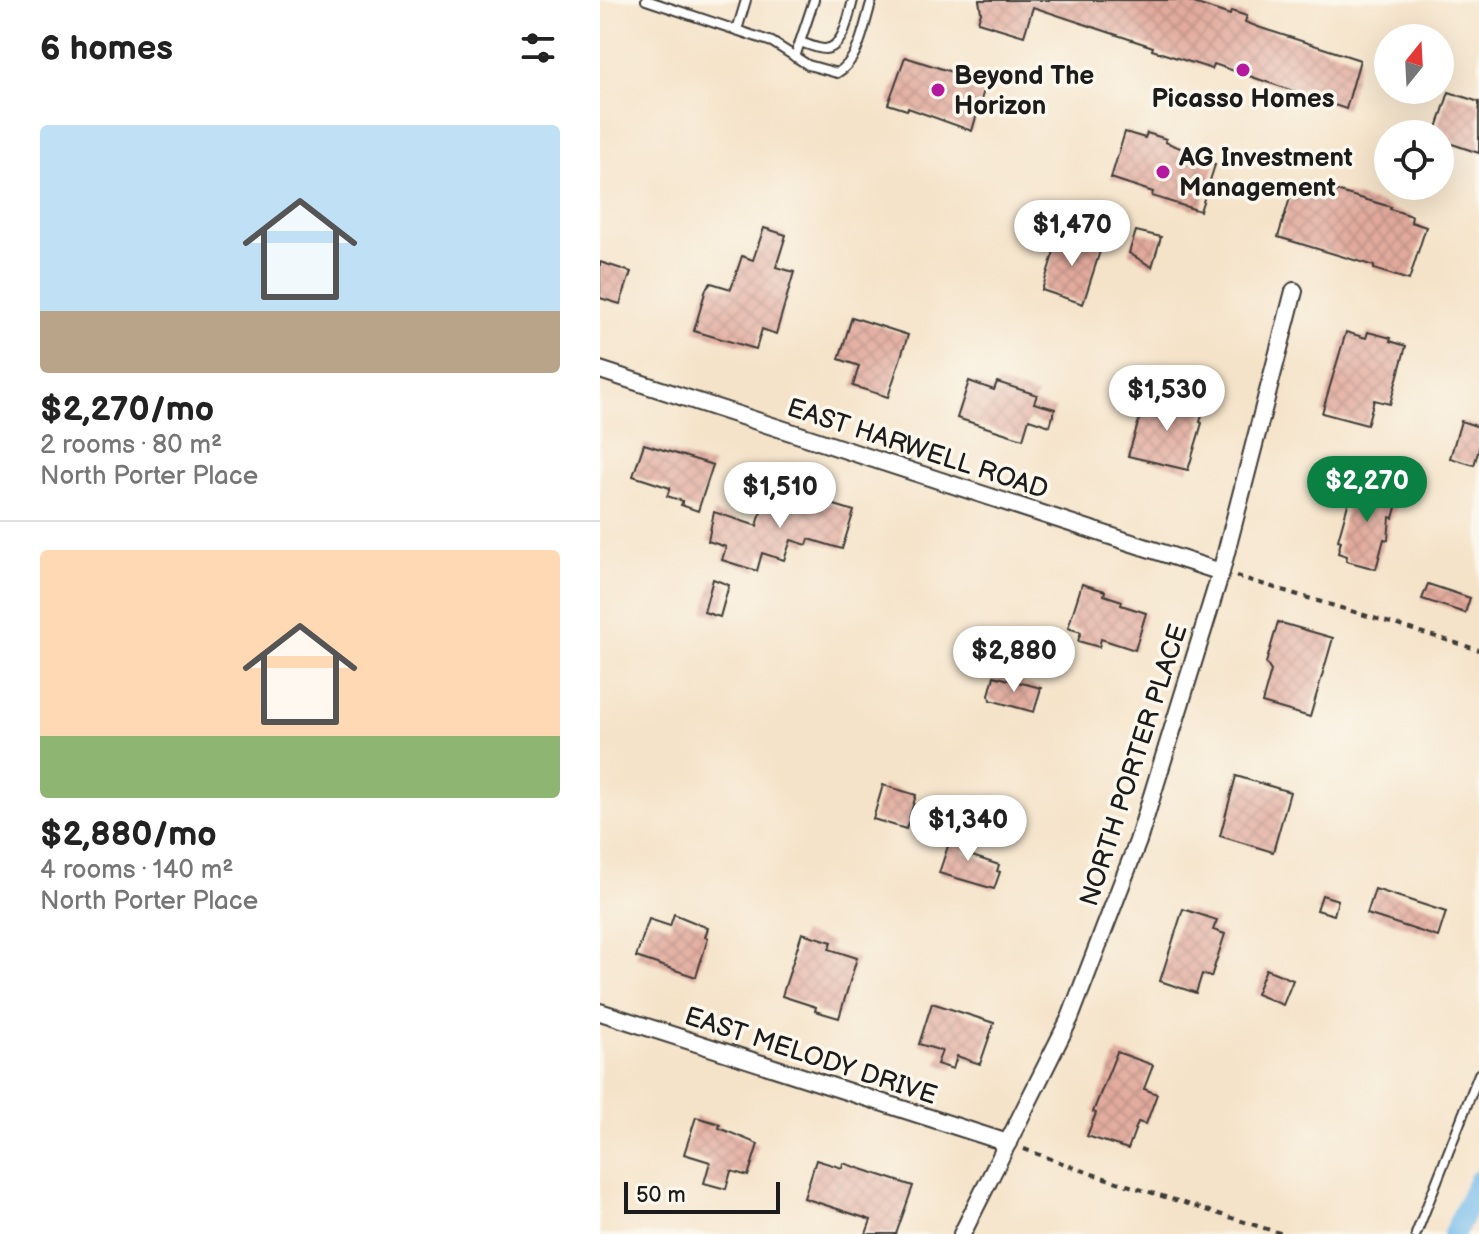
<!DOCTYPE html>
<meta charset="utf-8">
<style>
:root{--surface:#fff;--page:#f2f2f2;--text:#222;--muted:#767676;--line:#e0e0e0;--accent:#0b8043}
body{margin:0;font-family:"Balsamiq Sans",sans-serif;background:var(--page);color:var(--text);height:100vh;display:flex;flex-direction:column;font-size:30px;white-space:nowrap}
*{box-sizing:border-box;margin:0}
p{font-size:26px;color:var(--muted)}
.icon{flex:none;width:44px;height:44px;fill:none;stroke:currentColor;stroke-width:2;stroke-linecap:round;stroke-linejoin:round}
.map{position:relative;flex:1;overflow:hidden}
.details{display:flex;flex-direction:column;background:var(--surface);width:600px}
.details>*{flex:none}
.needle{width:52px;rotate:18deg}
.tools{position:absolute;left:774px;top:24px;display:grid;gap:16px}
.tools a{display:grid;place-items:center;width:80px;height:80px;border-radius:50%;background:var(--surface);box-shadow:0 8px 32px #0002;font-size:40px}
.scale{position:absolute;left:24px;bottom:20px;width:156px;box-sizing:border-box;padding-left:8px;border:4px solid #1c1c1c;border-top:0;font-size:22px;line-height:28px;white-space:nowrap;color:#1c1c1c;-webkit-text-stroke:6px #fbf7ec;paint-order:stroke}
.price{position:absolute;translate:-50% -68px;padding:0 18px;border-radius:28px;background:#fff;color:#222;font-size:26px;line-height:52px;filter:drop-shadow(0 2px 4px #0008)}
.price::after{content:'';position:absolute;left:50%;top:48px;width:24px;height:18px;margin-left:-12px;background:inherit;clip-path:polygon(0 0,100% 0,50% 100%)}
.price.selected{background:var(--accent);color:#fff}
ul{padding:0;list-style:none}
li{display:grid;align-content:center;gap:16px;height:424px;padding:0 40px}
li+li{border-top:2px solid var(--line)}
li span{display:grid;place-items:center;height:248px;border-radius:8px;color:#555}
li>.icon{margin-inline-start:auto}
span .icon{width:144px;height:144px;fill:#fffc;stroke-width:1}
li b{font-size:34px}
h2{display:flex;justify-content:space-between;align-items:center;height:96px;padding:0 40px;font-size:34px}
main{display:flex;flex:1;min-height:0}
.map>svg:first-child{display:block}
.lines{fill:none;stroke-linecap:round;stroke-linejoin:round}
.canal{stroke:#75bbec;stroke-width:22}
.building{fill:url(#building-cross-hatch)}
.lane-casing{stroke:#3d3a36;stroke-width:12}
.street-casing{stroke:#3d3a36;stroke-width:20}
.path{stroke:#3d3a36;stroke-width:4;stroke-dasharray:6 6;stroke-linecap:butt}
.lane{stroke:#fff;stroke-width:8}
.street{stroke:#fff;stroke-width:16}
.poi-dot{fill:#b5179e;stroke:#fbf7ec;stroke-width:3}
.labels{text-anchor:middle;stroke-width:7;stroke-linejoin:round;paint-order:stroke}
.poi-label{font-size:26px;font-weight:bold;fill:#1c1c1c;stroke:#fbf7ec;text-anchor:start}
.street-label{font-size:26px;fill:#1c1c1c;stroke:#fbf7ec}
</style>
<main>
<section class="details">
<h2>6 homes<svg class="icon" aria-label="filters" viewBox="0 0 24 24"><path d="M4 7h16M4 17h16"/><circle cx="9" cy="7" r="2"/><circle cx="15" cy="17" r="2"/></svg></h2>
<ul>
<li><span style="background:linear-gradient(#bfe0f5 75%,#b9a48a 0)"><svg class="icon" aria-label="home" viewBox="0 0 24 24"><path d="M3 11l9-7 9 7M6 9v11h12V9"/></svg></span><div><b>$2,270/mo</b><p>2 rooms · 80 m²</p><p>North Porter Place</p></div></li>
<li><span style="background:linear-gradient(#ffd9b3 75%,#8fb573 0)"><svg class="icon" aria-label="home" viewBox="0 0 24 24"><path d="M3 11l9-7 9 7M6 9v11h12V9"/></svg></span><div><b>$2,880/mo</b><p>4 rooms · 140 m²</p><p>North Porter Place</p></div></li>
</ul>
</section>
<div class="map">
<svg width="879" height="1234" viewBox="0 0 879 1234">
<defs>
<pattern id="building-cross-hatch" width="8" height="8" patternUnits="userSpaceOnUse" patternTransform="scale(2)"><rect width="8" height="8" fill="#e2aa9d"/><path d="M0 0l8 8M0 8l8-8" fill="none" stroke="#c19287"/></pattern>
</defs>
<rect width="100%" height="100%" fill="#fbf7ec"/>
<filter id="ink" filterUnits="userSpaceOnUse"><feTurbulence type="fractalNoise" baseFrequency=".0125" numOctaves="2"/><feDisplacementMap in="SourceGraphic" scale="16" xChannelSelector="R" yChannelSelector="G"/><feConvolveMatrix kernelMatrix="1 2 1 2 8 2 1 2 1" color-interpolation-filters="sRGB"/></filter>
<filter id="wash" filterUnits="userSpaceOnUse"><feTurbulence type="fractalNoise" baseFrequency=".006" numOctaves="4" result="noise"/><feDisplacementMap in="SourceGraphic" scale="32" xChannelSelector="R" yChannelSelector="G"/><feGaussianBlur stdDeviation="1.8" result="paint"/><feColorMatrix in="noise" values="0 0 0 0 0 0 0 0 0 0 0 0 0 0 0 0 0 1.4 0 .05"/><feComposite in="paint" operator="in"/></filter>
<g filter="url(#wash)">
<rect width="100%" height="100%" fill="#f5e3c9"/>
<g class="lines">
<path class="canal" d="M854 1234 879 1181"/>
</g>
<g id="blocks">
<g class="building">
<path d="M379 0H585L630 15 631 11 647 16 645 22 661 28 760 60 746 109 614 64 612 69 552 50 553 47 433 7 424 36 378 22 381 12Z"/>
<path d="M305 57 386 83 372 131 308 108 307 110 288 104Z"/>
<path d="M849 92 879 102V153L840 140V134H835Z"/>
<path d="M525 132 545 138 547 133 566 139 565 142 598 155 596 159 615 165 600 211 552 196 553 192 511 178Z"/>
<path d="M712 184 791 207 790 209 812 216 811 222 826 227 809 280 774 269V266L678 237 694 185 710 190Z"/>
<path d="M164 228 186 235 176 267 194 272 176 334 162 329 156 349 94 331 106 289 111 283 131 289 142 256 153 260Z"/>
<path d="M536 231 561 237 552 267 529 253Z"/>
<path d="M460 232 502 245 483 304 442 290Z"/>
<path d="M0 262 31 272 20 304 0 298Z"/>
<path d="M252 317 308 335 288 397 253 386 259 366 239 359Z"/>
<path d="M746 332 766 338 768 332 791 338 790 341 806 346 790 404 774 400 767 425 722 413Z"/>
<path d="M369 381 394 390 397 382 437 395 434 403 455 409 450 426 429 419 423 439 357 418Z"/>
<path d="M549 395 603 411 600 422 602 423 588 470 528 456 545 401 548 402Z"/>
<path d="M861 421 879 427V449L874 465 850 458Z"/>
<path d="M44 444 113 465 98 511 81 505 83 501 67 496 70 488 33 476Z"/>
<path d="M759 479 779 484 777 490 799 497 793 518 790 517 788 540 784 539 776 569 746 561 747 556 738 553 741 541 738 540 750 497 754 498Z"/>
<path d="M192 492 254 511 242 549 209 539 207 545 191 540 184 560 162 553 157 571 122 560 126 547 108 541 114 512 157 526 164 502 187 510Z"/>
<path d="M113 579 129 585 120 617 104 612Z"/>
<path d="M482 584 505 591 504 595 522 601 521 605 546 613 535 650 501 639 499 647 478 641 481 632 468 628Z"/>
<path d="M828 584 870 598 865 613 822 599Z"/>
<path d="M678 622 733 638 710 717 662 703 671 671 666 663Z"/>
<path d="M394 676 441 688 434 712 390 700 389 695Z"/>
<path d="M636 776 690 792 673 852 620 836Z"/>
<path d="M283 785 316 795 306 829 273 819Z"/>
<path d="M354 828 370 834 363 853 399 865 397 871 400 872 394 889 339 873Z"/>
<path d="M775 889 846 912 838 937 767 914Z"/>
<path d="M722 895 738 900 734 915 717 910Z"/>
<path d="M583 909 617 920 613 930 625 934 611 977 602 974 596 993 560 981Z"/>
<path d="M74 914 108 928 105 937 108 938 96 977 36 957 49 919 70 926Z"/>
<path d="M202 933 232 942 229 949 257 958 239 1018 215 1011 216 1007 182 996Z"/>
<path d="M666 969 693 980 683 1005 656 994Z"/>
<path d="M332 1003 394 1023 380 1064 357 1056 353 1069 337 1064 342 1051 319 1044Z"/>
<path d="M517 1052 553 1065 544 1089 557 1094 546 1124 538 1122 528 1149 487 1136 496 1113 493 1112Z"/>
<path d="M96 1117 120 1124 119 1128 158 1144 148 1176 131 1171 126 1189 104 1183 110 1162 84 1154Z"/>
<path d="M216 1160 242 1168 243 1163 313 1186 296 1234H266L271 1220 204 1198Z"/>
</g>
</g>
</g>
<g filter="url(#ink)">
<use href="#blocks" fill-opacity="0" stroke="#3d3a36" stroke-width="2"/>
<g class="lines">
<g class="lane-casing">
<g id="lane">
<path d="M46 0 172 42 208 65 237 73C260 60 264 24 272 0"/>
<path d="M137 30 146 0"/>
<path d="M200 42C207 44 217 49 225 49 244 48 249 14 253 0"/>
<path d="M195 57 214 0"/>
<path d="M816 1234 879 1074"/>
</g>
</g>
<g class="street-casing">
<g id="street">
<path d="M0 370 621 572"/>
<path d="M0 1012 408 1143"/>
<path d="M362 1234 470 1018 538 841 621 572 694 291"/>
</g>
</g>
<g class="path">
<path d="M636 576 879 650"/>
<path d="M424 1149 495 1175 683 1234"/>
</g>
<use href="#lane" class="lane"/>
<use href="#street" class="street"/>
</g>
</g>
<g class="poi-dot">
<circle cx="643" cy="70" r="8"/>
<circle cx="338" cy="90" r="8"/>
<circle cx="563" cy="172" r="8"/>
</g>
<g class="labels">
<g class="poi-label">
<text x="354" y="84">Beyond The<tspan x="354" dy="30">Horizon</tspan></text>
<text x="643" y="107" text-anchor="middle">Picasso Homes</text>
<text x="579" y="166">AG Investment<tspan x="579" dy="30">Management</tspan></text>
</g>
<g class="street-label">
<text transform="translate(318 448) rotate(18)" y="9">EAST HARWELL ROAD</text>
<text transform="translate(533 765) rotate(-72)" y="9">NORTH PORTER PLACE</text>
<text transform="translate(211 1055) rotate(18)" y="9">EAST MELODY DRIVE</text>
</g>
</g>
</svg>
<div class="tools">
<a><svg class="needle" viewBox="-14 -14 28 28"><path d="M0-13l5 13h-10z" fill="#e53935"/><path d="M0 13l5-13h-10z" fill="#767676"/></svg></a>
<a><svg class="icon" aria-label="locate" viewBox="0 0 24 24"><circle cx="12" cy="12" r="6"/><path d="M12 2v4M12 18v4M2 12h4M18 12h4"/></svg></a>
</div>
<div class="scale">50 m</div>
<b class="price" style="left:472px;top:268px">$1,470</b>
<b class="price" style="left:567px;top:433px">$1,530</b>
<b class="price selected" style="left:767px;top:524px">$2,270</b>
<b class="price" style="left:180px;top:530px">$1,510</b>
<b class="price" style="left:414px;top:694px">$2,880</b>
<b class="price" style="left:368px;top:863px">$1,340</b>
</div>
</main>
